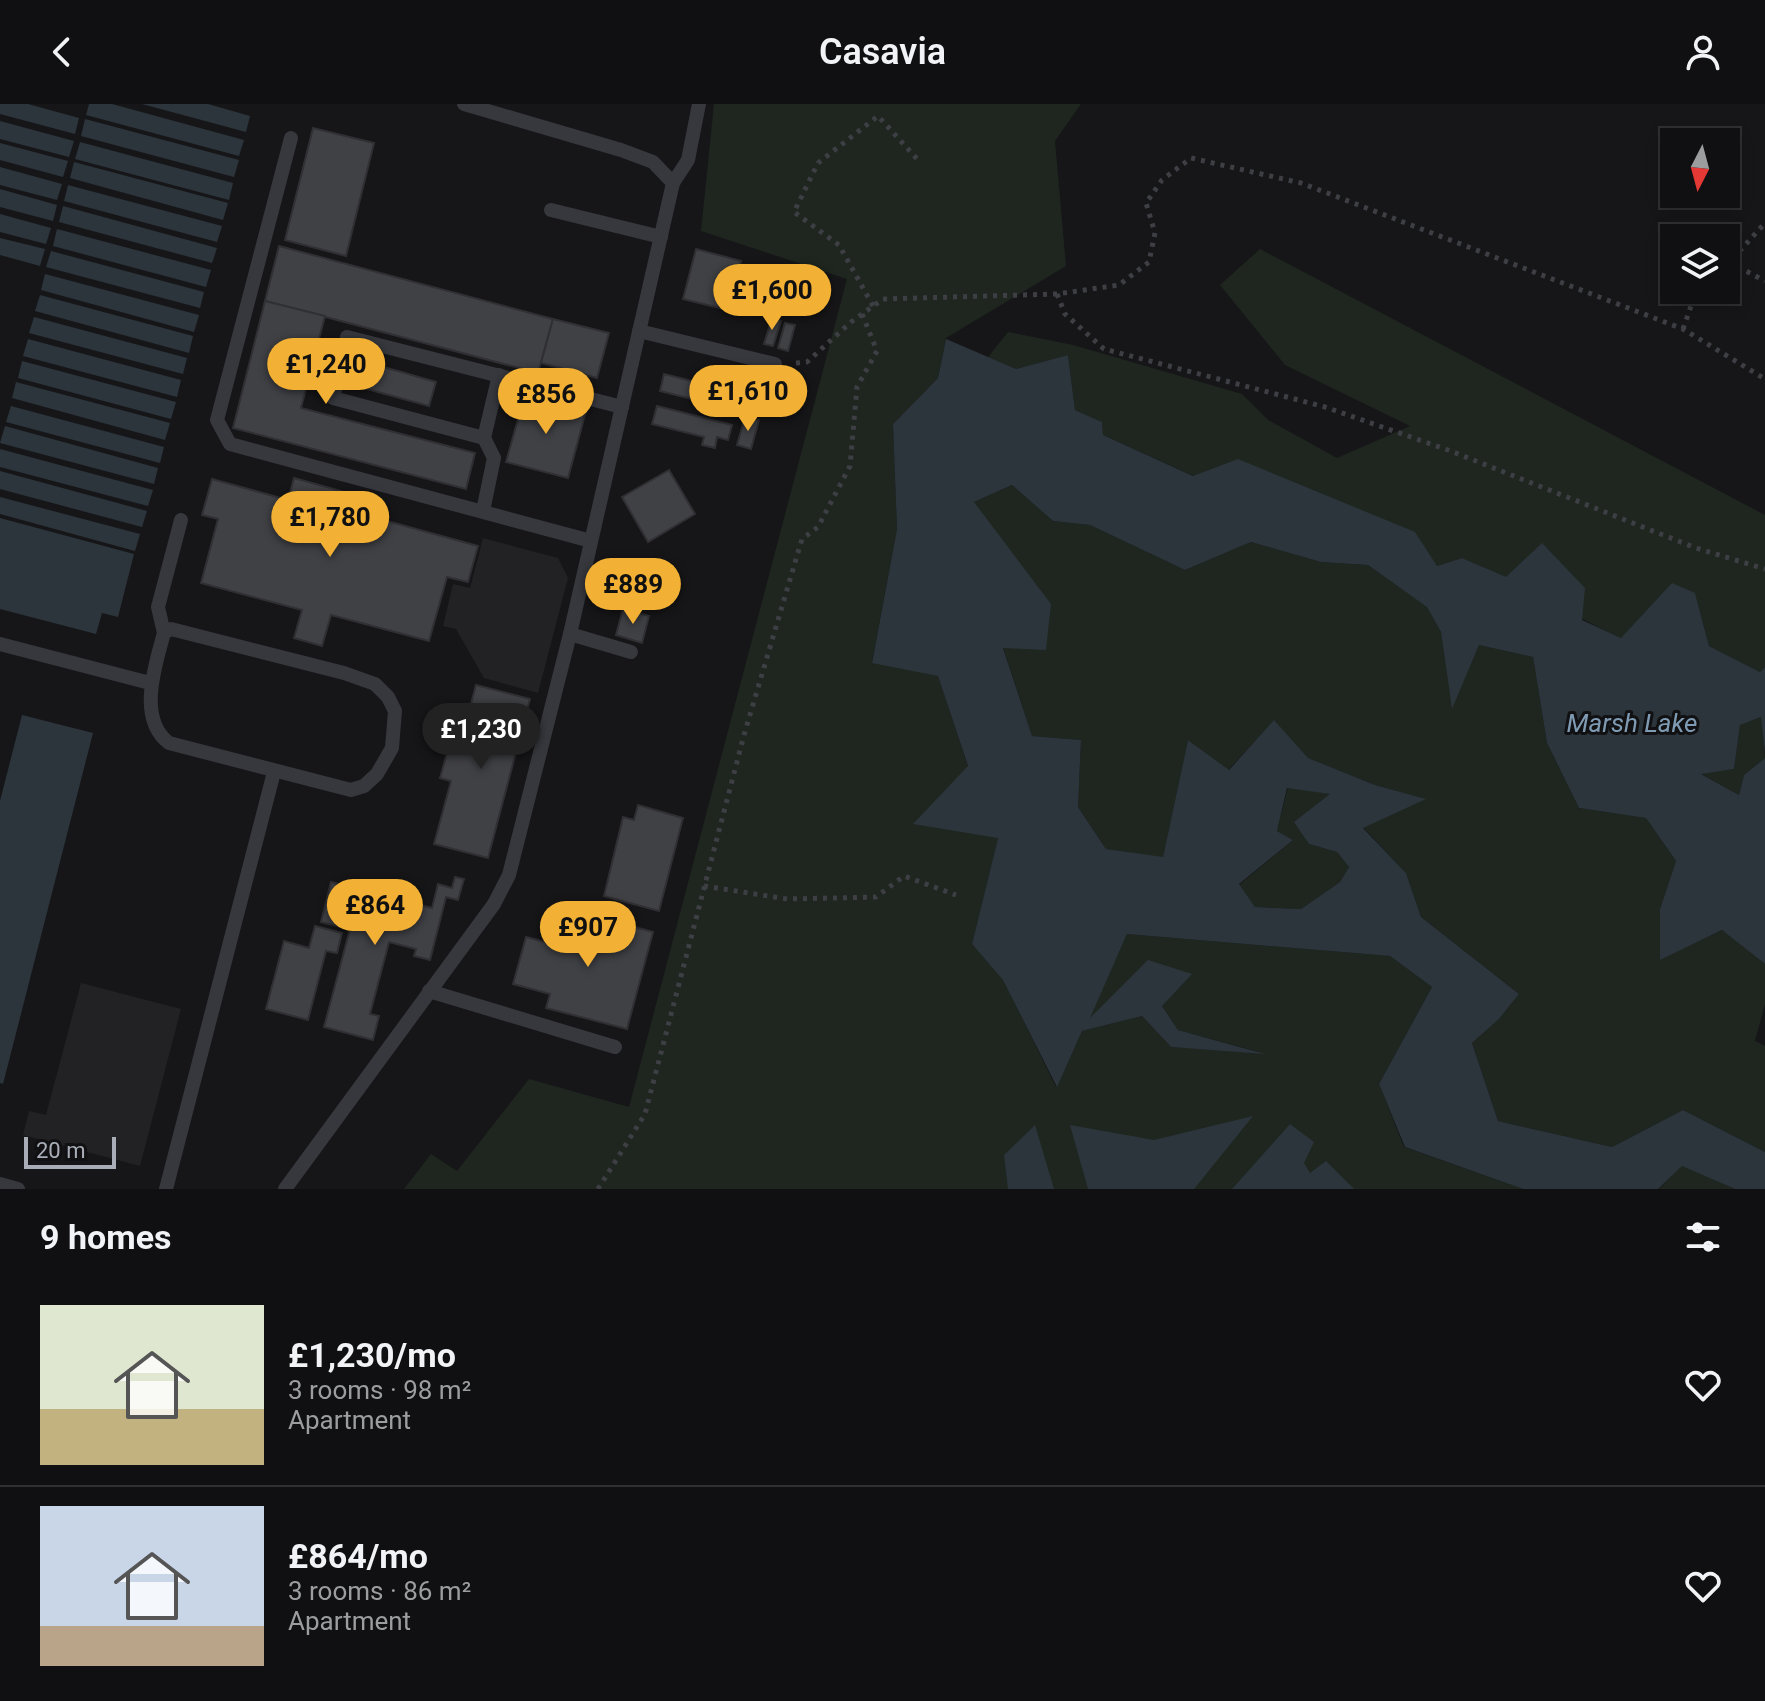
<!DOCTYPE html>
<meta charset="utf-8">
<style>
:root{--surface:#101012;--page:#19191b;--text:#f1f3f6;--muted:#9c9d9f;--line:#303032;--accent:#f2b134}
body{margin:0;font-family:Roboto,sans-serif;background:var(--page);color:var(--text);height:100vh;display:flex;flex-direction:column;font-size:30px;white-space:nowrap}
*{box-sizing:border-box;margin:0}
p{font-size:26px;color:var(--muted)}
.icon{flex:none;width:44px;height:44px;fill:none;stroke:currentColor;stroke-width:2;stroke-linecap:round;stroke-linejoin:round}
.map{position:relative;height:1085px;overflow:hidden}
.details{display:flex;flex-direction:column;background:var(--surface);flex:1}
.details>*{flex:none}
.needle{width:52px;rotate:186deg}
.buttons{position:absolute;left:1660px;top:24px;display:grid;gap:16px}
.buttons a{display:grid;place-items:center;width:80px;height:80px;border-radius:0px;background:var(--surface);box-shadow:0 4px 12px #0003,0 0 0 2px var(--line);font-size:40px}
.scale{position:absolute;left:24px;bottom:20px;width:92px;box-sizing:border-box;padding-left:8px;border:4px solid #a8adb8;border-top:0;font-size:22px;line-height:28px;white-space:nowrap;color:#a8adb8;-webkit-text-stroke:6px #111113;paint-order:stroke}
.price{position:absolute;translate:-50% -68px;padding:0 18px;border-radius:28px;background:var(--accent);color:#111;font-size:26px;line-height:52px;filter:drop-shadow(0 2px 4px #0008)}
.price::after{content:'';position:absolute;left:50%;top:48px;width:24px;height:18px;margin-left:-12px;background:inherit;clip-path:polygon(0 0,100% 0,50% 100%)}
.price.current{background:#222;color:#fff}
ul{padding:0;list-style:none}
li{display:flex;align-items:center;gap:24px;height:200px;padding:0 40px}
li+li{border-top:2px solid var(--line)}
li span{display:grid;place-items:center;flex:none;width:224px;height:160px;border-radius:0px;color:#555}
li>.icon{margin-inline-start:auto}
span .icon{width:96px;height:96px;fill:#fffc;stroke-width:1}
li b{font-size:34px}
h2{display:flex;justify-content:space-between;align-items:center;height:96px;padding:0 40px;font-size:34px}
header{display:flex;justify-content:space-between;align-items:center;height:104px;padding:0 40px;background:var(--surface);font-size:36px;font-weight:600}
.map>svg:first-child{display:block}
.built{fill:#222225}
.green{fill:#1e261f}
.water{fill:#2c353c;fill-rule:evenodd}
.building{fill:#404145;stroke:#303034;stroke-width:2}
.lines{fill:none;stroke-linecap:round;stroke-linejoin:round}
.path{stroke:#3d3f44;stroke-width:5;stroke-dasharray:4 6;stroke-linecap:butt}
.service{stroke:#37383d;stroke-width:14}
.labels{text-anchor:middle;stroke-width:6;stroke-linejoin:round;paint-order:stroke}
.water-label{font-size:26px;font-style:italic;fill:#7f9bb3;stroke:#111113}
</style>
<header><svg class="icon" aria-label="back" viewBox="0 0 24 24"><path d="M15 5l-7 7 7 7"/></svg>Casavia<svg class="icon" aria-label="person" viewBox="0 0 24 24"><circle cx="12" cy="8" r="4"/><path d="M4 21q1-7 8-7t8 7"/></svg></header>
<div class="map">
<svg width="1765" height="1085" viewBox="0 0 1765 1085">
<rect width="100%" height="100%" fill="#161618"/>
<g class="built">
<path d="M483 434 558 454 568 474 538 589 484 574 456 525 443 522 453 480 470 484Z"/>
<path d="M81 879 181 905 140 1062 23 1031 29 1007 46 1011Z"/>
</g>
<g class="green">
<path d="M714 0H1081L1055 37 1066 162 946 234 938 274 893 320 897 425 872 558 938 571 968 663 998 734 972 840 1003 875 1056 983 1082 927 1142 912 1171 943 1259 948 1178 926 1162 902 1088 916 1127 830 1390 852 1432 883 1379 980 1404 1043 1523 1085H404L431 1050 457 1067 529 975 629 1003 847 175 701 127Z"/>
<path d="M1260 145 1765 411V563L1760 568 1709 542 1695 489 1621 534C1567 509 1517 477 1462 454L1437 462 1194 372 1103 331 1102 318 1075 306 1068 251 1016 265 988 253 1008 228 1073 241 1242 290 1268 316 1337 354 1410 322 1285 261 1220 181Z"/>
<path d="M1012 381 1053 417 1090 421 1185 466 1251 438 1321 458 1368 461 1427 502 1441 528 1452 603 1479 541 1533 553 1547 639 1579 704 1646 714 1676 757 1660 805V855L1723 826 1765 860V900L1755 937 1765 942V1048L1683 1006 1612 1043 1498 1017 1472 939 1499 915 1519 890 1421 813 1406 769 1363 723 1425 695 1375 681 1307 654 1274 617 1228 666 1188 636 1163 754 1106 745 1078 703 1081 636 1032 632 1003 543 974 398Z"/>
<path d="M1762 613 1765 654 1744 671 1739 691 1700 669 1734 665 1740 620Z"/>
<path d="M1288 683 1331 690 1309 740 1337 748 1349 763 1340 778 1301 805 1255 803 1239 781 1293 736 1277 727Z"/>
<path d="M1682 1061 1735 1085H1659Z"/>
</g>
<g class="water">
<path d="M0 0H28L79 14 75 30 0 10Z"/>
<path d="M89 0H112L244 36 239 52 86 11Z"/>
<path d="M142 0H208L250 12 246 28Z"/>
<path d="M85 15 239 56 234 73 81 32Z"/>
<path d="M0 17 74 37 69 53 0 35Z"/>
<path d="M80 38 233 79 229 96 75 55Z"/>
<path d="M0 39 68 57 63 73 0 56Z"/>
<path d="M74 58 228 99 223 116 70 74Z"/>
<path d="M0 63 62 80 57 96 0 81Z"/>
<path d="M68 81 222 122 217 138 64 97Z"/>
<path d="M0 85 57 101 53 117 0 103Z"/>
<path d="M63 102 217 144 212 159 59 118Z"/>
<path d="M0 110 51 124 46 140 0 128Z"/>
<path d="M57 125 211 166 206 183 53 142Z"/>
<path d="M0 134 45 145 40 162 0 151Z"/>
<path d="M51 147 204 188 200 204 46 163Z"/>
<path d="M45 170 199 211 194 228 41 186Z"/>
<path d="M40 191 193 232 189 249 35 207Z"/>
<path d="M34 213 187 254 183 270 29 229Z"/>
<path d="M28 235 181 276 177 293 23 252Z"/>
<path d="M946 235 1016 265 1068 251 1075 306 1102 318 1103 331 1193 372 1238 355 1415 428 1437 462 1462 454 1506 473 1542 439 1585 484 1582 516 1621 534 1672 479 1695 489 1709 542 1760 568 1765 563V649L1761 613 1740 621 1734 665 1701 670 1739 691 1744 671 1765 654V860L1722 826 1660 856V805L1676 757 1646 714 1579 704 1547 639 1533 553 1479 541 1452 605 1441 528 1427 503 1368 461 1321 458 1251 438 1185 466 1090 421 1053 417 1012 381 974 398 1051 500 1046 546 1003 544 1032 632 1081 636 1078 703 1106 745 1163 753 1188 636 1229 666 1274 616 1308 654 1375 681 1426 695 1363 724 1406 769 1421 813 1519 890 1499 915 1472 939 1498 1017 1612 1043 1683 1006 1765 1048V1085H1735L1682 1062 1658 1085H1523L1405 1043 1379 980 1432 883 1390 852 1127 830 1090 914 1148 856 1192 870 1162 902 1178 926 1265 950 1171 943 1142 912 1082 927 1057 983 1003 876 972 840 998 734 913 720 968 662 938 572 872 559 897 425 893 320 938 274ZM1287 684 1330 690 1294 718 1309 740 1337 748 1349 763 1340 778 1301 805 1255 803 1239 780 1293 736 1277 727Z"/>
<path d="M22 257 176 298 171 315 18 274Z"/>
<path d="M16 278 170 319 165 336 12 294Z"/>
<path d="M11 302 164 343 160 359 6 318Z"/>
<path d="M5 322 158 364 154 380 0 339Z"/>
<path d="M0 345 153 386 148 402 0 363Z"/>
<path d="M0 367 147 407 142 423 0 385Z"/>
<path d="M0 393 140 430 135 447 0 410Z"/>
<path d="M0 414 134 450 118 513 102 509 96 530 0 505Z"/>
<path d="M22 611 93 629 3 980 0 979V697Z"/>
<path d="M1253 1012 1194 1085H1088L1070 1021 1154 1036Z"/>
<path d="M1290 1020 1314 1038 1304 1059 1310 1069 1326 1057 1354 1085H1232Z"/>
<path d="M1035 1021 1054 1085H1008L1004 1051Z"/>
</g>
<g class="building">
<path d="M313 24 374 39 346 152 285 136Z"/>
<path d="M279 142 553 215 538 269 265 197Z"/>
<path d="M696 145 741 157 728 206 683 195Z"/>
<path d="M265 197 325 212 301 304 475 349 466 385 233 324Z"/>
<path d="M772 214 781 217 773 242 764 240Z"/>
<path d="M553 215 609 229 597 274 541 259Z"/>
<path d="M785 219 795 221 788 247 778 244Z"/>
<path d="M363 257 436 278 429 302 356 282Z"/>
<path d="M664 270 739 289 735 303 725 301 722 311 710 308 712 300 660 287Z"/>
<path d="M525 290 586 307 568 374 506 358Z"/>
<path d="M657 302 732 321 728 336 717 333 715 344 702 341 704 333 652 320Z"/>
<path d="M745 313 759 316 751 345 737 341Z"/>
<path d="M669 366 695 410 648 438 622 393Z"/>
<path d="M294 374 373 396 369 412 478 442 468 478 447 473 429 537 331 511 322 542 294 534 302 506 201 479 218 415 202 411 212 375 288 396Z"/>
<path d="M623 505 649 512 642 539 616 531Z"/>
<path d="M476 581 530 595 488 754 434 740 451 677 440 674 449 642 459 645Z"/>
<path d="M638 701 683 714 659 807 604 792 623 713 634 716Z"/>
<path d="M455 773 464 775 458 796 446 793 430 856 414 852 416 845 389 838 370 910 379 912 373 936 324 923 350 825 321 818 331 778 432 804 438 780 452 784Z"/>
<path d="M570 805 653 828 627 925 546 904 550 890 513 880 526 833 561 842Z"/>
<path d="M315 822 342 829 337 849 326 847 308 916 266 905 284 837 309 844Z"/>
</g>
<g class="lines">
<g class="path">
<path d="M1729 158 1765 177"/>
<path d="M1726 162 1765 119"/>
<path d="M1057 190 1065 210 1104 245 1325 303 1448 346 1696 444 1765 465"/>
<path d="M873 202 839 141 794 108 818 59 878 12 918 56"/>
<path d="M1683 225 1691 202 1704 186"/>
<path d="M796 259 807 258 851 218 883 195 1057 190 1119 181 1149 158 1155 129 1146 99 1162 76 1191 54 1301 79 1683 225 1765 275"/>
<path d="M704 782 787 795 876 793 904 772 956 791"/>
<path d="M598 1085 645 1010 744 631 802 435 818 423 850 362 857 283 877 247 862 210"/>
</g>
<g class="service">
<path d="M464 0 621 46 653 58 673 79"/>
<path d="M291 34 217 316 230 340 591 437"/>
<path d="M551 106 661 133"/>
<path d="M639 227 775 260"/>
<path d="M484 334 499 271"/>
<path d="M483 407 494 354 484 334 333 294 347 233 622 303"/>
<path d="M171 525 344 569 375 580 388 593 395 607 392 644 377 670 364 682 351 686 169 639C137 615 155 562 164 529Z"/>
<path d="M164 529 158 503 181 416"/>
<path d="M570 530 631 548"/>
<path d="M0 540 150 579"/>
<path d="M429 887 615 943"/>
<path d="M0 1080 18 1085"/>
<path d="M166 1085 274 668"/>
<path d="M285 1085 494 800 509 771 570 530 673 79 688 56 699 0"/>
</g>
</g>
<g class="labels">
<g class="water-label">
<text x="1632" y="628">Marsh Lake</text>
</g>
</g>
</svg>
<div class="buttons">
<a><svg class="needle" viewBox="-14 -14 28 28"><path d="M0-13l5 13h-10z" fill="#e53935"/><path d="M0 13l5-13h-10z" fill="#9c9d9f"/></svg></a>
<a><svg class="icon" aria-label="layers" viewBox="0 0 24 24"><path d="M12 4l9 5-9 5-9-5zM3 14l9 5 9-5"/></svg></a>
</div>
<div class="scale">20 m</div>
<b class="price" style="left:772px;top:228px">£1,600</b>
<b class="price" style="left:326px;top:302px">£1,240</b>
<b class="price" style="left:748px;top:329px">£1,610</b>
<b class="price" style="left:546px;top:332px">£856</b>
<b class="price" style="left:330px;top:455px">£1,780</b>
<b class="price" style="left:633px;top:522px">£889</b>
<b class="price current" style="left:481px;top:667px">£1,230</b>
<b class="price" style="left:375px;top:843px">£864</b>
<b class="price" style="left:588px;top:865px">£907</b>
</div>
<section class="details">
<h2>9 homes<svg class="icon" aria-label="filters" viewBox="0 0 24 24"><path d="M4 7h16M4 17h16"/><circle cx="9" cy="7" r="2"/><circle cx="15" cy="17" r="2"/></svg></h2>
<ul>
<li><span style="background:linear-gradient(#dfe7d0 65%,#c2b280 0)"><svg class="icon" aria-label="home" viewBox="0 0 24 24"><path d="M3 11l9-7 9 7M6 9v11h12V9"/></svg></span><div><b>£1,230/mo</b><p>3 rooms · 98 m²</p><p>Apartment</p></div><svg class="icon" aria-label="heart" viewBox="0 0 24 24"><path d="M12 20l-8-8c-3-5 5-10 8-4 3-6 11-1 8 4z"/></svg></li>
<li><span style="background:linear-gradient(#c9d6e8 75%,#b9a48a 0)"><svg class="icon" aria-label="home" viewBox="0 0 24 24"><path d="M3 11l9-7 9 7M6 9v11h12V9"/></svg></span><div><b>£864/mo</b><p>3 rooms · 86 m²</p><p>Apartment</p></div><svg class="icon" aria-label="heart" viewBox="0 0 24 24"><path d="M12 20l-8-8c-3-5 5-10 8-4 3-6 11-1 8 4z"/></svg></li>
</ul>
</section>
